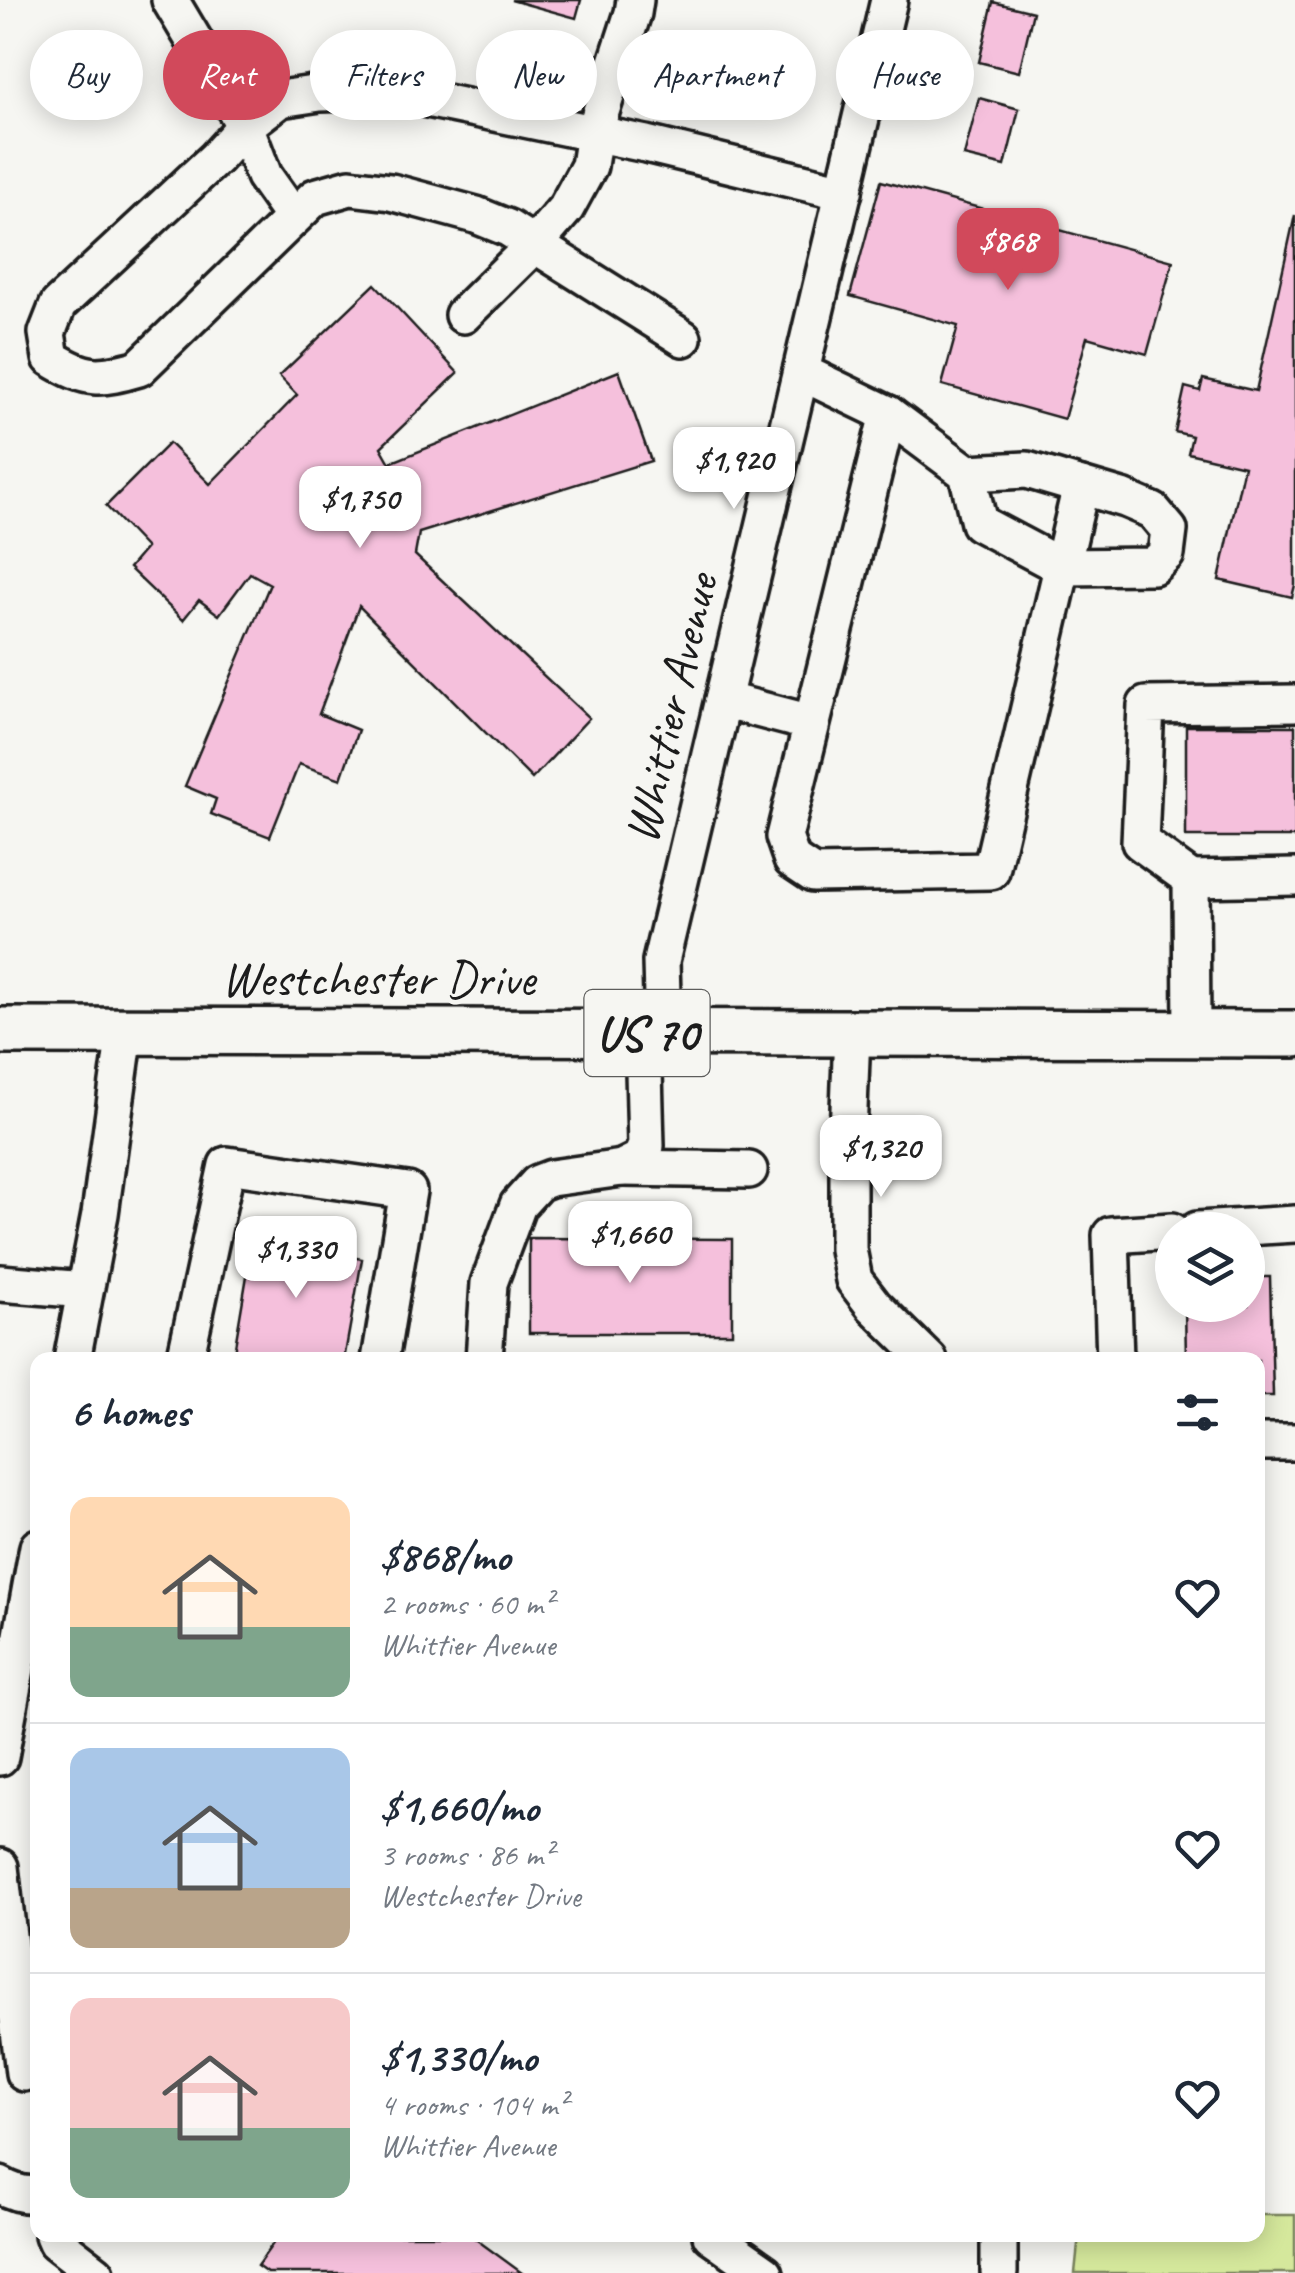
<!DOCTYPE html>
<meta charset="utf-8">
<style>
:root{--surface:#fff;--page:#f6f6f7;--text:#1f2937;--muted:#747a83;--line:#e0e1e3;--accent:#d1495b}
body{margin:0;font-family:Caveat,sans-serif;background:var(--page);color:var(--text);height:100vh;display:flex;flex-direction:column;font-size:38px;white-space:nowrap}
*{box-sizing:border-box;margin:0}
p{font-size:32px;color:var(--muted)}
.icon{flex:none;width:55px;height:55px;fill:none;stroke:currentColor;stroke-width:2;stroke-linecap:round;stroke-linejoin:round}
.map{position:relative;flex:1;overflow:hidden}
.details{position:absolute;left:30px;top:1352px;width:1235px;height:890px;display:flex;flex-direction:column;background:var(--surface);border-radius:20px;box-shadow:0 5px 25px #0003}
.details>*{flex:none}
.guide{position:absolute;left:30px;top:30px;width:1235px;height:90px;display:flex;gap:20px}
.controls{position:absolute;left:1155px;top:1212px;display:grid;gap:20px}
.controls a{display:grid;place-items:center;width:110px;height:110px;border-radius:50%;background:var(--surface);box-shadow:0 5px 25px #0003;font-size:50px}
.price{position:absolute;translate:-50% -85px;padding:0 22px;border-radius:20px;background:#fff;color:#222;font-size:32px;line-height:65px;filter:drop-shadow(0 2px 5px #0008)}
.price::after{content:'';position:absolute;left:50%;top:60px;width:30px;height:22px;margin-left:-15px;background:inherit;clip-path:polygon(0 0,100% 0,50% 100%)}
.price.selected{background:var(--accent);color:#fff}
ul{padding:0;list-style:none}
li{display:flex;align-items:center;gap:30px;height:250px;padding:0 40px}
li+li{border-top:2px solid var(--line)}
li span{display:grid;place-items:center;flex:none;width:280px;height:200px;border-radius:20px;color:#555}
li>.icon{margin-inline-start:auto}
span .icon{width:120px;height:120px;fill:#fffc;stroke-width:1}
li b{font-size:42px}
h2{display:flex;justify-content:space-between;align-items:center;height:120px;padding:0 40px;font-size:42px}
.pill{padding:0 35px;border-radius:45px;background:var(--surface);box-shadow:0 5px 25px #0003;font-size:35px;line-height:90px}
.pill.selected{background:var(--accent);color:#fff}
.map>svg:first-child{display:block}
.green{fill:#d5e89c;stroke:#78825c;stroke-width:2.5}
.building{fill:#f5c0dc;stroke:#1c1c1c;stroke-width:2.5}
.lines{fill:none;stroke-linecap:round;stroke-linejoin:round}
.minor-casing{stroke:#1c1c1c;stroke-width:42}
.major-casing{stroke:#1c1c1c;stroke-width:52}
.minor{stroke:#f6f6f2;stroke-width:35}
.major{stroke:#f6f6f2;stroke-width:45}
.labels{text-anchor:middle;stroke-width:9;stroke-linejoin:round;paint-order:stroke}
.shield{fill:#f6f6f2;stroke:#5d5d5c;stroke-width:2.5}
.shield-label{font-size:48px;font-weight:bold;fill:#1c1c1c}
.street-label{font-size:50px;fill:#1c1c1c;stroke:#f6f6f2}
</style>
<div class="map">
<svg width="1295" height="2273" viewBox="0 0 1295 2273">
<rect width="100%" height="100%" fill="#f6f6f2"/>
<filter id="ink" filterUnits="userSpaceOnUse"><feTurbulence type="fractalNoise" baseFrequency=".01" numOctaves="2"/><feDisplacementMap in="SourceGraphic" scale="20" xChannelSelector="R" yChannelSelector="G"/><feConvolveMatrix kernelMatrix="1 2 1 2 8 2 1 2 1" color-interpolation-filters="sRGB"/></filter>
<g filter="url(#ink)">
<path class="green" d="M1258 2215H1295V2273H1075L1079 2235H1258Z"/>
<g class="building">
<path d="M511 0H581L576 18Z"/>
<path d="M993 2 1033 12 1019 72 979 62Z"/>
<path d="M979 98 1019 109 1005 166 964 156Z"/>
<path d="M881 181 1173 261 1147 354 1087 337 1064 419 942 385 958 326 850 296Z"/>
<path d="M1295 215V585L1292 597 1219 580 1244 466 1188 453 1192 436 1175 432 1185 387 1200 391 1203 379 1256 391Z"/>
<path d="M375 284 458 373 381 447 390 463 619 371 651 461 419 533 415 555 589 718 532 779 359 606 319 714 358 730 341 779 299 764 270 837 211 814 216 799 185 786 270 584 250 573 219 615 199 600 183 620 129 568 146 548 106 506 169 443 210 484 297 395 279 376Z"/>
<rect x="1186" y="726" width="109" height="111"/>
<path d="M256 1223 286 1228 284 1245 362 1259 344 1360 233 1358Z"/>
<path d="M529 1238 732 1239V1333H529Z"/>
<path d="M1248 1277H1270L1273 1396H1258V1360H1186L1185 1305H1248Z"/>
<path d="M279 2235H470L522 2273H267L257 2266Z"/>
</g>
<g class="lines">
<g class="minor-casing">
<g id="minor">
<path d="M170 0 245 126 264 176 293 217"/>
<path d="M463 315 535 244 566 208 589 166 594 133 633 13 635 0"/>
<path d="M683 338 508 228 476 215 391 192 350 187 315 197 139 368C100 379 87 381 51 358L47 333 58 305 216 158 245 126 280 99 320 93 388 91 646 144 844 192"/>
<path d="M801 372 888 414 967 473 1027 470 1125 499 1153 511 1169 530 1166 554 1153 566 1062 567 979 523 967 473"/>
<path d="M888 414 784 837 792 860 813 874 991 871 1081 486"/>
<path d="M723 700 811 723"/>
<path d="M1191 879 1295 877"/>
<path d="M663 1033 661 961 889 0"/>
<path d="M852 1033 848 1134V1249L854 1280 874 1306 929 1360"/>
<path d="M1192 1034 1191 879 1140 842 1146 705 1295 703"/>
<path d="M622 1168 749 1170"/>
<path d="M1197 1230 1295 1224"/>
<path d="M0 1283 85 1290"/>
<path d="M72 1360 100 1214 125 1032"/>
<path d="M185 1360 227 1165 408 1191 380 1360"/>
<path d="M484 1360 489 1283 518 1205 538 1183 551 1178 622 1168 640 1159 646 1146 643 1033"/>
<path d="M1115 1360 1111 1235 1172 1231"/>
<path d="M1258 1442H1295"/>
<path d="M0 1757 38 1547"/>
<path d="M0 1867 24 2073"/>
<path d="M0 2185C12 2192 24 2196 38 2194"/>
<path d="M53 2235 56 2242 96 2273"/>
<path d="M711 2235 765 2273"/>
<path d="M999 2235V2273"/>
</g>
</g>
<g class="major-casing">
<path id="major" d="M0 1031 1295 1034"/>
</g>
<use href="#minor" class="minor"/>
<use href="#major" class="major"/>
</g>
</g>
<g class="labels">
<rect class="shield" x="584.5" y="990" width="125" height="86" rx="8"/>
<g class="shield-label">
<text x="647" y="1050">US 70</text>
</g>
<g class="street-label">
<text transform="translate(669 708) rotate(-77)" y="18">Whittier Avenue</text>
<text x="378" y="995">Westchester Drive</text>
</g>
</g>
</svg>
<div class="controls">
<a><svg class="icon" aria-label="layers" viewBox="0 0 24 24"><path d="M12 4l9 5-9 5-9-5zM3 14l9 5 9-5"/></svg></a>
</div>
<b class="price selected" style="left:1008px;top:293px">$868</b>
<b class="price" style="left:734px;top:512px">$1,920</b>
<b class="price" style="left:360px;top:551px">$1,750</b>
<b class="price" style="left:881px;top:1200px">$1,320</b>
<b class="price" style="left:630px;top:1286px">$1,660</b>
<b class="price" style="left:296px;top:1301px">$1,330</b>
<div class="guide">
<a class="pill">Buy</a>
<a class="pill selected">Rent</a>
<a class="pill">Filters</a>
<a class="pill">New</a>
<a class="pill">Apartment</a>
<a class="pill">House</a>
</div>
<section class="details">
<h2>6 homes<svg class="icon" aria-label="filters" viewBox="0 0 24 24"><path d="M4 7h16M4 17h16"/><circle cx="9" cy="7" r="2"/><circle cx="15" cy="17" r="2"/></svg></h2>
<ul>
<li><span style="background:linear-gradient(#ffd9b3 65%,#7fa58c 0)"><svg class="icon" aria-label="home" viewBox="0 0 24 24"><path d="M3 11l9-7 9 7M6 9v11h12V9"/></svg></span><div><b>$868/mo</b><p>2 rooms · 60 m²</p><p>Whittier Avenue</p></div><svg class="icon" aria-label="heart" viewBox="0 0 24 24"><path d="M12 20l-8-8c-3-5 5-10 8-4 3-6 11-1 8 4z"/></svg></li>
<li><span style="background:linear-gradient(#a9c7e8 70%,#b9a48a 0)"><svg class="icon" aria-label="home" viewBox="0 0 24 24"><path d="M3 11l9-7 9 7M6 9v11h12V9"/></svg></span><div><b>$1,660/mo</b><p>3 rooms · 86 m²</p><p>Westchester Drive</p></div><svg class="icon" aria-label="heart" viewBox="0 0 24 24"><path d="M12 20l-8-8c-3-5 5-10 8-4 3-6 11-1 8 4z"/></svg></li>
<li><span style="background:linear-gradient(#f6c9c9 65%,#7fa58c 0)"><svg class="icon" aria-label="home" viewBox="0 0 24 24"><path d="M3 11l9-7 9 7M6 9v11h12V9"/></svg></span><div><b>$1,330/mo</b><p>4 rooms · 104 m²</p><p>Whittier Avenue</p></div><svg class="icon" aria-label="heart" viewBox="0 0 24 24"><path d="M12 20l-8-8c-3-5 5-10 8-4 3-6 11-1 8 4z"/></svg></li>
</ul>
</section>
</div>
